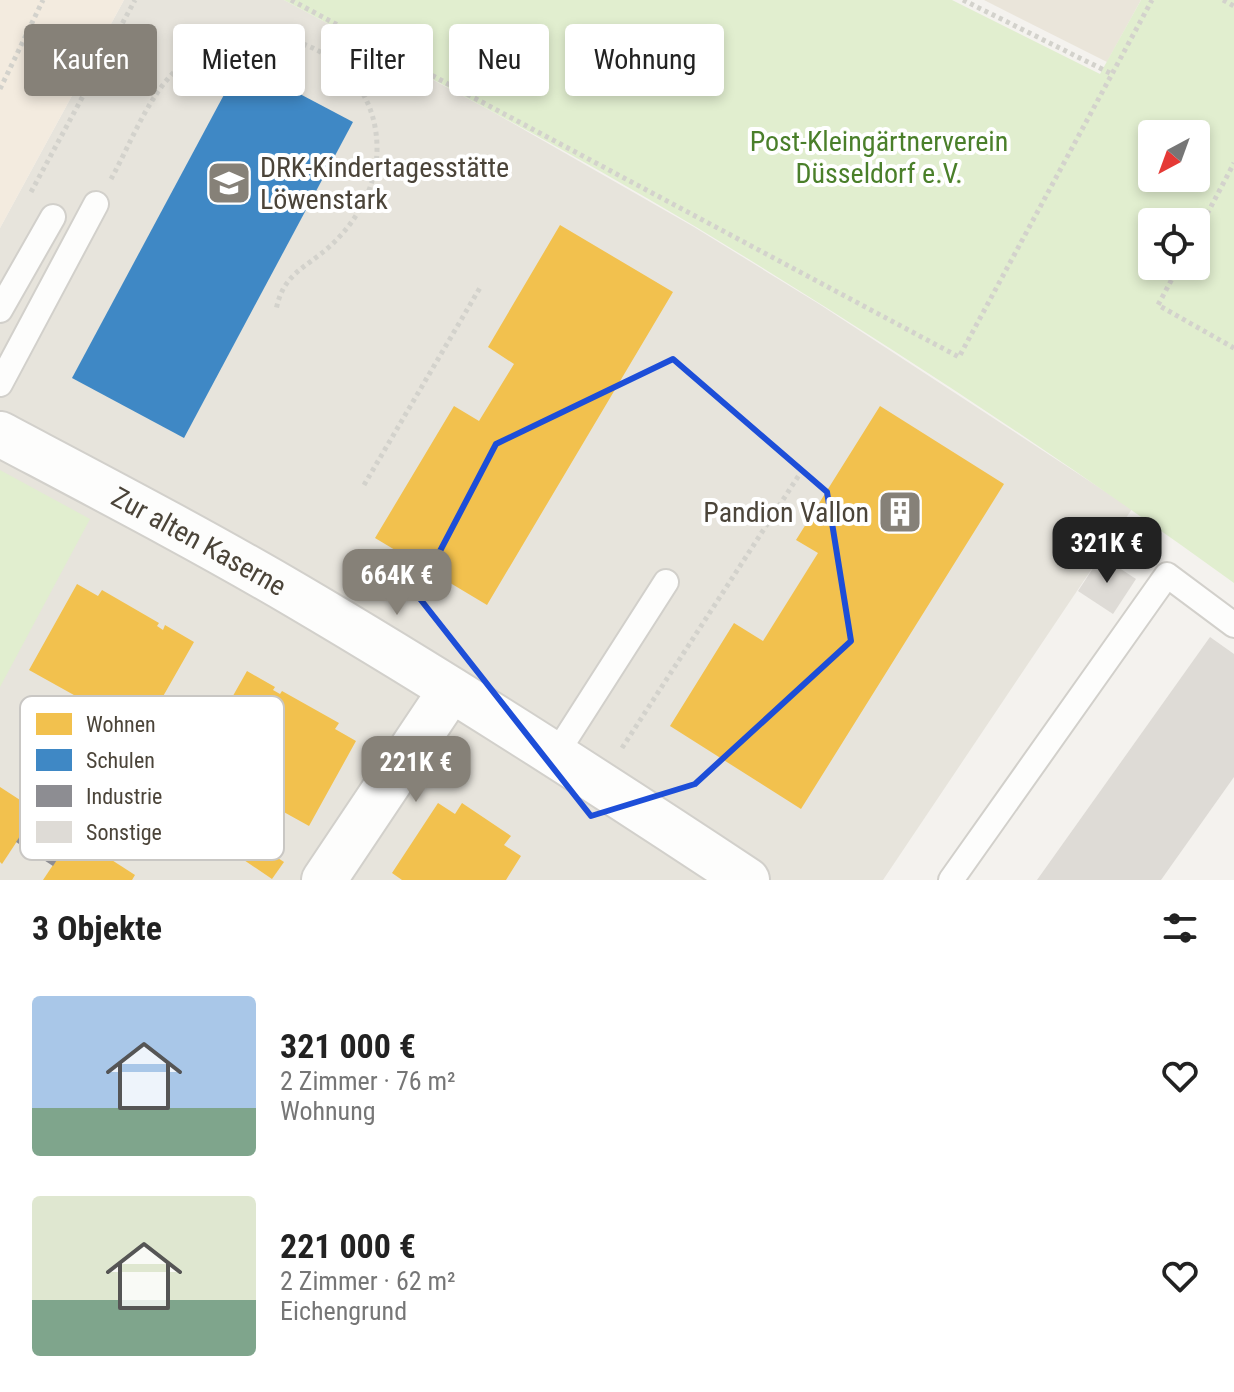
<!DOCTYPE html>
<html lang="de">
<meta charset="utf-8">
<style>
:root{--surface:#fff;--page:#f6f6f6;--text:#222;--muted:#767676;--accent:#868178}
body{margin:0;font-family:"Roboto Condensed",sans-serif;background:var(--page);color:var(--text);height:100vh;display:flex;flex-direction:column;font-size:30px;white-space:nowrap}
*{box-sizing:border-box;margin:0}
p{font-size:26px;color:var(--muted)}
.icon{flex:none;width:44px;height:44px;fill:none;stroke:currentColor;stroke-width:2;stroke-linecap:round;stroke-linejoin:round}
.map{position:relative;height:880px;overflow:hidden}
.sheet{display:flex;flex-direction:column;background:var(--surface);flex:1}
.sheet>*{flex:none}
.guide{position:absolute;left:24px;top:24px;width:800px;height:72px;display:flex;gap:16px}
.needle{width:52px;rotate:221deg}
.fabs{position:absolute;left:1138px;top:120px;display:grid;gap:16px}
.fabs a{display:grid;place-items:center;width:72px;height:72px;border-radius:8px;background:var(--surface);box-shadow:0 4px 12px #0003;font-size:40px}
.price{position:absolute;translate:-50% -68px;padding:0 18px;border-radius:16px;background:var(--accent);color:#fff;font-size:26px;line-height:52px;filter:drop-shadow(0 2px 4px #0008)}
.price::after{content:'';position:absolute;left:50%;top:48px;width:24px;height:18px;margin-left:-12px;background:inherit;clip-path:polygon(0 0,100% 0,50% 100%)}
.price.selected{background:#222;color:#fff}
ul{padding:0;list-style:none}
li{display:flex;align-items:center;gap:24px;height:200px;padding:0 32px}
li span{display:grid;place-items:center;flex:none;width:224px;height:160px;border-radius:8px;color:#555}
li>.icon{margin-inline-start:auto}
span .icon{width:96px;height:96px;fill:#fffc;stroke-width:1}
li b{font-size:34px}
h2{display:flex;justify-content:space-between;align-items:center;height:96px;padding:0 32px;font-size:34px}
.tag{padding:0 28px;border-radius:8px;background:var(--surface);box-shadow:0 4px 12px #0003;font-size:28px;line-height:72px}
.tag.selected{background:var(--accent);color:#fff}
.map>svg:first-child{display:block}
.residential{fill:#e7e4dc}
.commercial{fill:#f3ebdf}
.education{fill:#eae5da}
.green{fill:#e1eecf;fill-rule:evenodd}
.homes{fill:#f2c14e}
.schools{fill:#3f88c5}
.industry{fill:#8d8d92}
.building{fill:#dedbd6}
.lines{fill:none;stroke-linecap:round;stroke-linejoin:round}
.lane-casing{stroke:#d2d0cb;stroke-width:28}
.street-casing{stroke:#d2d0cb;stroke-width:48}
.path{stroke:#d3d2cc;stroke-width:5;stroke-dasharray:4 4;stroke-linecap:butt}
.lane{stroke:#fdfdfc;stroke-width:24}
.street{stroke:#fdfdfc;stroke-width:44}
.marked{fill:none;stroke:#1d4ed8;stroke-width:6;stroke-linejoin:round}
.labels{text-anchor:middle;stroke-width:8;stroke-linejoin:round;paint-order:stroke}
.park-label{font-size:28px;fill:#4a7f2a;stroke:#fff}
.poi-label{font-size:28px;fill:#4b4439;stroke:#fff;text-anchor:start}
.street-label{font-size:28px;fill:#4b4439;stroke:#fff}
.key{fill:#fff;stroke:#c9c7c4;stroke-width:2}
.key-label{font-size:22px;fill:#4b4439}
</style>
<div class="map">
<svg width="1234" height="880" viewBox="0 0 1234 880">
<rect width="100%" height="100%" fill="#f4f2ee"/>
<g class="residential">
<path d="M124 0H284L493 112 694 227 819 304 1132 509 883 880H756L0 431V228Z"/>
<path d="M0 442 738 880H0Z"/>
</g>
<path class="commercial" d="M0 0H124L0 228Z"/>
<path class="education" d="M984 0H1141L1107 62Z"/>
<g class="green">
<path d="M284 0H952L1100 74 1141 0H1234V583C1060 457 879 338 696 227 561 146 422 74 284 0ZM1196 134V178H1152V134ZM1196 222V266H1152V222Z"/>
<path d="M0 470 90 519 0 687Z"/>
</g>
<g class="homes">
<path d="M560 225 673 292 487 605 375 538 454 406 479 421 514 364 488 347Z"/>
<path d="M880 406 1004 484 801 809 670 726 734 623 763 641 818 553 796 540Z"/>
<path d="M77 584 98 596 102 590 159 623 157 626 163 630 165 625 194 642 145 728 117 712 120 705 114 702 108 714 29 670Z"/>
<path d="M247 671 275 687 273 690 280 694 282 691 339 723 335 729 356 741 309 826 246 791 251 782 244 778 239 788 195 763Z"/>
<path d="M0 787 37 811 2 864 0 862Z"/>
<path d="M438 803 455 814 462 803 511 836 504 845 521 856 506 880H402L392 873Z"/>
<path d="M73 835 135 875 132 880H43Z"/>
<path d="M252 841 284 862 272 879 241 858Z"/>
</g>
<path class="schools" d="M241 63 353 122 184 438 72 378Z"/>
<path class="industry" d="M37 811 73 835 53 866 16 842Z"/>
<g class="building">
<path d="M1101 556 1136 579 1113 614 1078 591Z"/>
<path d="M1210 637 1234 654V777L1161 880H1037Z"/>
</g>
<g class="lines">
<g class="lane-casing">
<g id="lane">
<path d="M0 310 53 217"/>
<path d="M0 384 96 204"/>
<path d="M556 754 666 582"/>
<path d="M951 880 1167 575 1234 625"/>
</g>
</g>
<g class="street-casing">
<g id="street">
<path id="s1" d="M0 434C100 487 200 539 297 596 450 686 599 782 747 880"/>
<path d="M324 880 451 690"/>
</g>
</g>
<g class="path">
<path d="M291 0 959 357 1152 0"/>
<path d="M963 0 1112 74"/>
<path d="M1223 0 1234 6"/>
<path d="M0 89 43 0"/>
<path d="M111 179C131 143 147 98 177 69 250 0 379 46 377 151 376 188 356 223 329 247 304 269 283 274 276 310"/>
<path d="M31 192 135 0"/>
<path d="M1196 235 1234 163"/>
<path d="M1179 266 1158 305 1234 348"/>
<path d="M364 485 481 286"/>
<path d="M622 748 801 472"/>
</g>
<use href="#lane" class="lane"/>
<use href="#street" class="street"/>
</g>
<path class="marked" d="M673 359 827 492 851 641 695 784 591 816 417 595 496 444Z"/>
<defs>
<g id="school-square" transform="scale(2.3)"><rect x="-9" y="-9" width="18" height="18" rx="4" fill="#868178" stroke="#fff"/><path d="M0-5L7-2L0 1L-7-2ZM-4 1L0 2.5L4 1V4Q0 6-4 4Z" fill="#fff"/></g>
<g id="building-square" transform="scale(2.3)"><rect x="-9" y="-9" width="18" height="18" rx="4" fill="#868178" stroke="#fff"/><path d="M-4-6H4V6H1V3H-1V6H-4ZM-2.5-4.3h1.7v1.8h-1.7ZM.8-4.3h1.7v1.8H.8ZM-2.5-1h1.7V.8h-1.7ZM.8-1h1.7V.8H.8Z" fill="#fff"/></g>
</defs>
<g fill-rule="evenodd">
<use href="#school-square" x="229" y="183"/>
<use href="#building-square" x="900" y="512"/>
</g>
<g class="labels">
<g class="park-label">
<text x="879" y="151">Post-Kleingärtnerverein<tspan x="879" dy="32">Düsseldorf e.V.</tspan></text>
</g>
<g class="poi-label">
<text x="260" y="177">DRK-Kindertagesstätte<tspan x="260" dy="32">Löwenstark</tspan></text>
<text x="869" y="522" text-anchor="end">Pandion Vallon</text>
</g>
<g class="street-label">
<text dy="10" stroke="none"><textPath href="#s1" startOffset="226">Zur alten Kaserne</textPath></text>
</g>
</g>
<rect x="20" y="696" width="264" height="164" rx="12" class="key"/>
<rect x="36" y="713" width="36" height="22" fill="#f2c14e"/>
<rect x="36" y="749" width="36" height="22" fill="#3f88c5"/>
<rect x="36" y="785" width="36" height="22" fill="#8d8d92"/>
<rect x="36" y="821" width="36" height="22" fill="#dedbd6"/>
<g class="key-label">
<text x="86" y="732">Wohnen</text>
<text x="86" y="768">Schulen</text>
<text x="86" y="804">Industrie</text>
<text x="86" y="840">Sonstige</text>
</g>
</svg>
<div class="fabs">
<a><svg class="needle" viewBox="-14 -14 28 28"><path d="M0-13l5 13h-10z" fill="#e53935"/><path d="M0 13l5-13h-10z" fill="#767676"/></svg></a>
<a><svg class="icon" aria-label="locate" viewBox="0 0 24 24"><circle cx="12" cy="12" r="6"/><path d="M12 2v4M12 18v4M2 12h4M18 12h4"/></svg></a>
</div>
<b class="price selected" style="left:1107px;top:585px">321K €</b>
<b class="price" style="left:397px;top:617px">664K €</b>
<b class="price" style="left:416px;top:804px">221K €</b>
<div class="guide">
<a class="tag selected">Kaufen</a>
<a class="tag">Mieten</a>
<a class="tag">Filter</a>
<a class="tag">Neu</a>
<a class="tag">Wohnung</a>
</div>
</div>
<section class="sheet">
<h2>3 Objekte<svg class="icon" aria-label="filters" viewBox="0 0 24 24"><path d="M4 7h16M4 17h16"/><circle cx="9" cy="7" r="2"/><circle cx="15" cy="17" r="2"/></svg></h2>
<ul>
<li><span style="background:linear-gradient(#a9c7e8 70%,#7fa58c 0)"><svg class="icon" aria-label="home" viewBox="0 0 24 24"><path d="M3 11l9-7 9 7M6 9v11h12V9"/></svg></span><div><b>321 000 €</b><p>2 Zimmer · 76 m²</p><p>Wohnung</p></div><svg class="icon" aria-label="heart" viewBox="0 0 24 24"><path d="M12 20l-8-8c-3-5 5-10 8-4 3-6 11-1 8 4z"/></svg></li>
<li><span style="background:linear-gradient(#dfe7d0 65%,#7fa58c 0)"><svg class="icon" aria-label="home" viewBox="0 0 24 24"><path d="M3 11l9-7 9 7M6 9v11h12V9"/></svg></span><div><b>221 000 €</b><p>2 Zimmer · 62 m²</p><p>Eichengrund</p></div><svg class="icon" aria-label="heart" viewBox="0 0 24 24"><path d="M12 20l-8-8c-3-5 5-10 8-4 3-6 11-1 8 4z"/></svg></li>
</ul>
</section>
